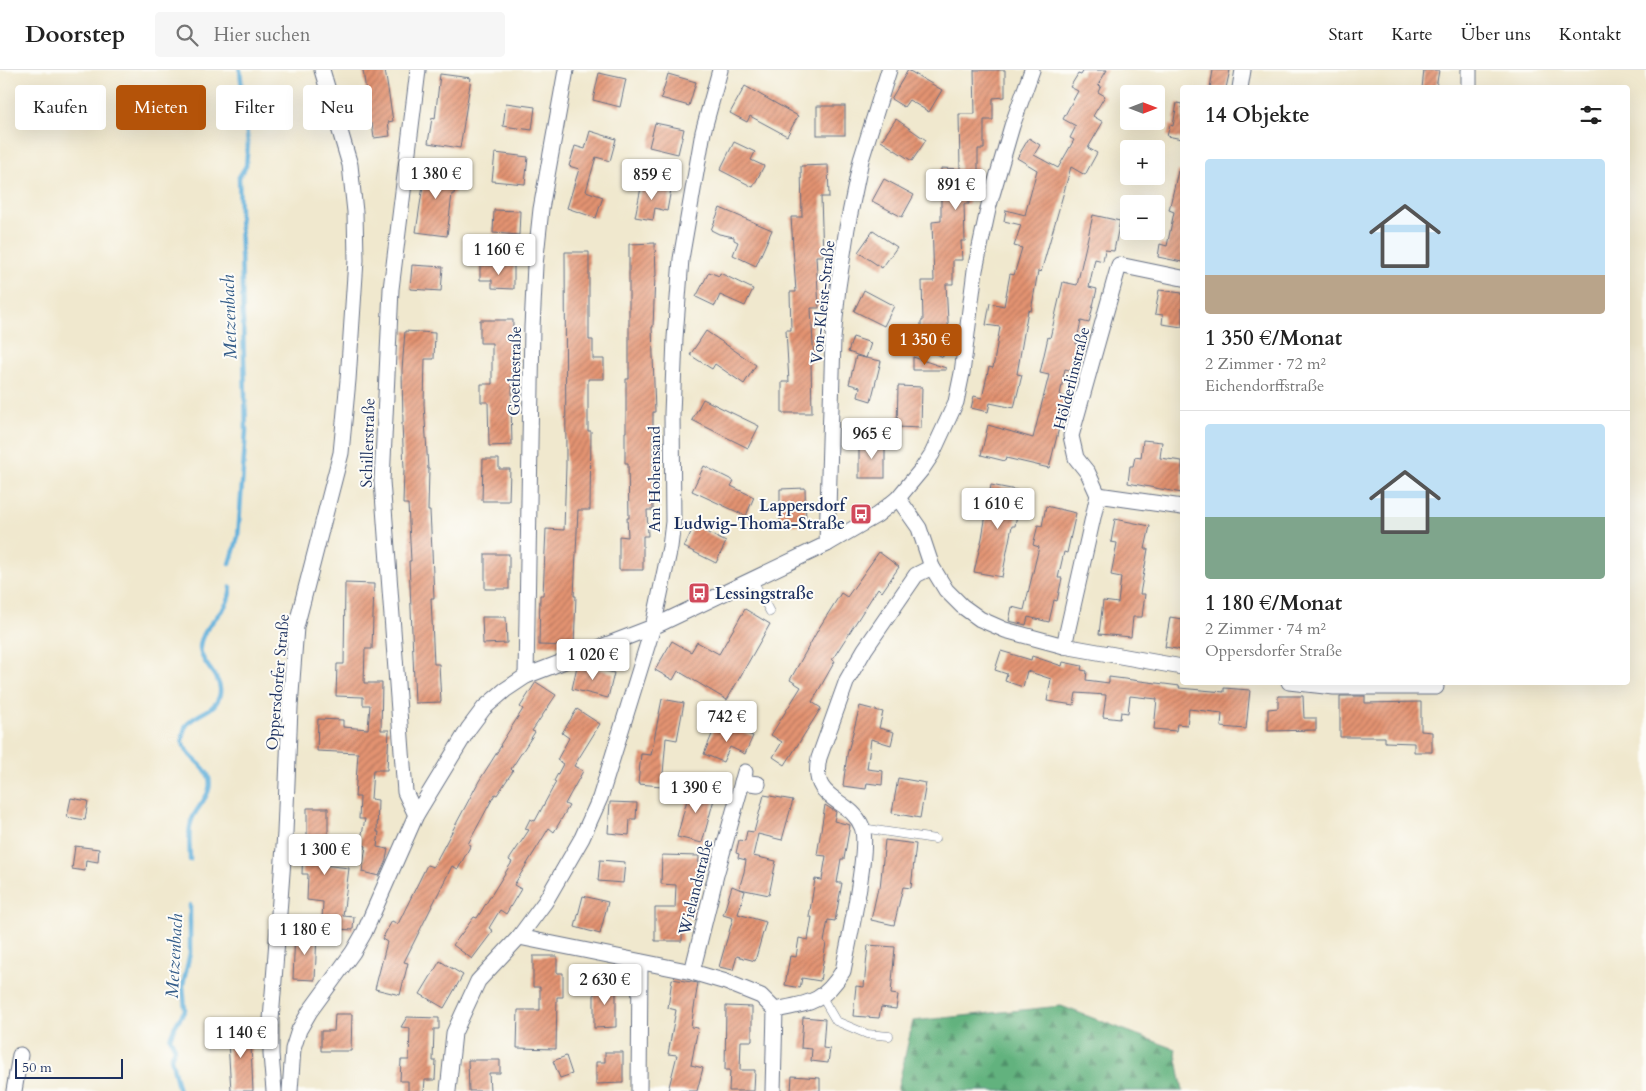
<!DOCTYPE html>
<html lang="de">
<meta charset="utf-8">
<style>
:root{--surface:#fff;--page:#f6f6f6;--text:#222;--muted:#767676;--line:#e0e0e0;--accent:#b45309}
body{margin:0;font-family:Cardo,serif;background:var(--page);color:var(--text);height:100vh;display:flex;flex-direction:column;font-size:19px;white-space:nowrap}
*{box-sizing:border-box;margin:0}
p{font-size:16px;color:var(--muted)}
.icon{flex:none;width:28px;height:28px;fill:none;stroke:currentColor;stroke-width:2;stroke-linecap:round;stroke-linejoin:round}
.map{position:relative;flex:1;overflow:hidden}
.drawer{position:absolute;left:1180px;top:15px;width:450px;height:600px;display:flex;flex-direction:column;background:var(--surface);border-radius:5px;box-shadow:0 5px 20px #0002}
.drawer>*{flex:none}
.banner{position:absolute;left:15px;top:15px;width:475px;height:45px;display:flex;gap:10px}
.needle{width:32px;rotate:90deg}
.fabs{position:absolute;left:1120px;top:15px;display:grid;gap:10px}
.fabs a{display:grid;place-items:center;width:45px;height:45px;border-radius:5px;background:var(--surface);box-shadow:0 5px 20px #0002;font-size:25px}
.scale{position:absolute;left:15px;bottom:12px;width:108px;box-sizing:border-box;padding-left:5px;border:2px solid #1b2f5e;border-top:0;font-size:14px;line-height:18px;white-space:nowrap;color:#1b2f5e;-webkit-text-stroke:4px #fdfcf7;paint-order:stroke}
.price{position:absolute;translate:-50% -42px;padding:0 11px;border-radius:5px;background:#fff;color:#222;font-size:16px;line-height:32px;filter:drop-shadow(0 1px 2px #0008)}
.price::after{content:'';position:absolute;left:50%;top:30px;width:15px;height:11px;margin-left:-8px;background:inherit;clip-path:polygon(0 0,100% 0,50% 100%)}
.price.selected{background:var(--accent);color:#fff}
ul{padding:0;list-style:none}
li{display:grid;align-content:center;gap:10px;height:265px;padding:0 25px}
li+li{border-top:1px solid var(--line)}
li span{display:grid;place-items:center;height:155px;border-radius:5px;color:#555}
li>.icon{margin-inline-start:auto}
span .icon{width:90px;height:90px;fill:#fffc;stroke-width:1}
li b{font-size:21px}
h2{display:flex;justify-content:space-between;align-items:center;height:60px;padding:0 25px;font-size:21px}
.tag{padding:0 18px;border-radius:5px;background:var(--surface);box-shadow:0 5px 20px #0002;font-size:18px;line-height:45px}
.tag.selected{background:var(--accent);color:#fff}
header{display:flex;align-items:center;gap:30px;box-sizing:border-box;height:70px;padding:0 25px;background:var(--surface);border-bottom:1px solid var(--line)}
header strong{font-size:24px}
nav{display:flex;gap:28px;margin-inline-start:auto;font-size:18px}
.search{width:350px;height:45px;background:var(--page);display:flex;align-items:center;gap:12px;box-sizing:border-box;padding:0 18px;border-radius:5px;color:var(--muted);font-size:19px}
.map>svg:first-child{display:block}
.forest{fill:url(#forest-firs);stroke:#3e706e}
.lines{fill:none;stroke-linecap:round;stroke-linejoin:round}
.stream{stroke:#5fafda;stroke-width:4.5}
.building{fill:url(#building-hatch)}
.lane-casing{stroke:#667085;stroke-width:9}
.street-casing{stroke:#667085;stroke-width:17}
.lane{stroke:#fff;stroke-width:8}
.street{stroke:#fff;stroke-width:15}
.labels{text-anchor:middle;stroke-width:4;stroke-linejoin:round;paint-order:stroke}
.street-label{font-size:16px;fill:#1b2f5e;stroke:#fdfcf7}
.poi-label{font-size:16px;font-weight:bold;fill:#1b2f5e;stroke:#fdfcf7;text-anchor:end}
.water-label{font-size:18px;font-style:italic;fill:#335c89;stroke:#fdfcf7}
</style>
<header>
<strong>Doorstep</strong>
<div class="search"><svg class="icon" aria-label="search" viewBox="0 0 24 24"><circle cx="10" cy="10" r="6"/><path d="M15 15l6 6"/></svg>Hier suchen</div>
<nav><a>Start</a><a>Karte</a><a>Über uns</a><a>Kontakt</a></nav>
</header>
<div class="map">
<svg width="1646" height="1021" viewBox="0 0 1646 1021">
<defs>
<pattern id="forest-firs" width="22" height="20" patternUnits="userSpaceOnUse" patternTransform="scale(1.25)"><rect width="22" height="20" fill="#62b27e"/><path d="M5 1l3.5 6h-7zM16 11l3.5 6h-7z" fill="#50916a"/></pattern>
<pattern id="building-hatch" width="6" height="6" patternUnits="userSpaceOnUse" patternTransform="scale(1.25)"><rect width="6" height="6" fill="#e39371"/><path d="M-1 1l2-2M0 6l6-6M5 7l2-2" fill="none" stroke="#b77860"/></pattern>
</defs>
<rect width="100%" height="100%" fill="#fdfcf7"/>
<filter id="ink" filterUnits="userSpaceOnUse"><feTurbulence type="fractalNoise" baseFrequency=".02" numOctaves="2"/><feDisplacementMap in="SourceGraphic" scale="10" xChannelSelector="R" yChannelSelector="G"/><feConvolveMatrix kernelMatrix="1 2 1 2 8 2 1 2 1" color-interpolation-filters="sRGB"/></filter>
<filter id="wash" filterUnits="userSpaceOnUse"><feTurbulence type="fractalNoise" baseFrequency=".0096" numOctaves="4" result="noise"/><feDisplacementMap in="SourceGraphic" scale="20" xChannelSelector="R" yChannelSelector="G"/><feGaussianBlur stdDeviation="1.12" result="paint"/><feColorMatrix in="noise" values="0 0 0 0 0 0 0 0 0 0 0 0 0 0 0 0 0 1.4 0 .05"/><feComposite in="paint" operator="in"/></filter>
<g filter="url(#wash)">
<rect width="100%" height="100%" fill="#f0e8ce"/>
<path class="forest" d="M1061 936 1175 979 1183 1021H897L913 951Z"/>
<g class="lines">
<g class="stream">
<path d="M230 494 238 467 246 361 239 107 246 96 248 74 240 0"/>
<path d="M190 790C190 777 187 759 193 747 199 734 215 722 208 705 204 696 196 692 190 685 186 681 184 676 182 671 183 666 183 661 186 656 194 643 214 643 219 627 226 609 201 596 200 578 200 562 217 548 225 536 229 531 230 523 231 517"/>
<path d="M179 1021 171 988 175 978 170 968 174 958 185 940 183 915 190 883V835"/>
</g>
</g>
<g id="blocks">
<g class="building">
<path d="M363 0H385L393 51 388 52 390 66 374 68 372 54 353 57 349 31 367 29Z"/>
<path d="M908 0 942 20 929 42 909 30 904 37 891 29Z"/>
<path d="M974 0H1005V27L993 28V50H984V79H978V103H969V134H964L965 171H961L962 190H953V214H946L949 270H943V287L913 272V261H921V251H923L922 211H934L932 152 941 151V98L960 99 959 44H975Z"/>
<path d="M1084 0H1107L1098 15 1101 16 1098 22 1105 26 1093 46 1103 52 1088 78 1097 83 1085 105 1071 97 1041 202 1038 201 1031 241 1028 240 1017 304 1022 305 1014 338 990 333 988 342 971 338 974 326 982 328 989 297 993 298 1000 257 986 255 990 233 1004 236 1010 204 1014 205 1022 178 1014 176 1021 155 1004 151 1006 140 1025 145 1037 100 1017 88 1029 68 1040 75 1034 85 1058 98 1074 70 1070 68 1076 56 1063 49 1078 21 1070 17 1078 4 1081 5Z"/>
<path d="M1213 0H1230L1226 18H1210Z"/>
<path d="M1424 0H1439L1436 18H1422Z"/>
<path d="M599 3 626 9 620 37 593 30Z"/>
<path d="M440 4 471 8 460 78 428 73 432 48 435 49Z"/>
<path d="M668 4 696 12 689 36 661 28Z"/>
<path d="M745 16 798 46 787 66 750 46 747 52 730 43Z"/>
<path d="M506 33 535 37 532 60 503 56Z"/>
<path d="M1177 33 1182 34V69L1167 66 1170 55 1173 56Z"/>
<rect x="817" y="36" width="28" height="29"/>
<path d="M896 49 926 70 912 91 881 71Z"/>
<path d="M655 53 684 59 678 84 649 77Z"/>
<path d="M590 61 616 69 610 91 596 87 586 121 603 127 596 148 567 138 579 99 569 96 575 76 585 79Z"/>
<path d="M734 72 755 82 751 90 764 96 753 117 720 100Z"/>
<path d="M495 83 528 87 525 114 492 111Z"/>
<path d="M426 95 458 100 454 124H452L447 166 416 162Z"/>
<path d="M828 95 829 127H821L823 186H816L819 238H811L814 292H811L812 343H782V312H789L786 260H791L790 222H796L791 147H802L801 96Z"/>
<path d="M1178 101 1182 102V192L1158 187 1160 174 1167 176 1174 142 1169 140Z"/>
<path d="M884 109 914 125 902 147 872 131Z"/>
<path d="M642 113 671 119 667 141 655 138 653 150 635 147Z"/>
<path d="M720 138 772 160 756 196 733 185 738 172 734 170V167L719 164 711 160Z"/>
<path d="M494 140 520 141 519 165 493 163Z"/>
<path d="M1093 145 1120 151 1114 181 1105 180 1103 191 1095 189 1089 217 1097 219 1089 253 1081 251 1076 274 1081 275 1075 301 1065 299 1060 325 1069 328 1061 358H1059L1049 398 1006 388 1005 391 981 385 988 355 1033 368 1049 305 1040 303 1048 267 1050 268 1063 212 1077 215Z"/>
<path d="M873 161 897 177 882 198 858 182Z"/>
<path d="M655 173 656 206H655L653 257H652L655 342H653V440H647L648 466H643V500H619V466L628 467 627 448H629L628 393H625V362H626V309H629V174Z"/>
<path d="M565 182H589V270H593V289H604V309H588V361H591L590 440H578L574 526H576L574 576 539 575 540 525H543L546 459 564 460 566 395Z"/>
<path d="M412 195 443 197 441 221 410 219Z"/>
<path d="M480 195 514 196V219L492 218V210H480Z"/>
<path d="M709 202 719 206 720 203 753 219 745 236 720 225 715 236 696 227Z"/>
<path d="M864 220 894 236 884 256 854 241Z"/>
<path d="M1159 220 1182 223V257L1162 254 1163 245 1155 244Z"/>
<path d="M480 250H513L512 332H511L512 375 489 376 488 332H481V314H492V273H480Z"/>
<path d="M405 261 435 263 434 289H425L424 334 428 399H429L428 441H430L432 481 434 528H431L434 594H439L441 632 415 633 409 491H411L408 434H403L404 399 402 353H403L402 300Z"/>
<path d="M706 261 756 295 744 314 715 294 712 299 690 285Z"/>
<path d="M853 267 871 273 866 288 848 282Z"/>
<path d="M856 286 881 291 871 331 858 327 860 317 849 314Z"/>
<path d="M913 287 946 298V300H913Z"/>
<path d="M898 316 922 317 921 358 897 357Z"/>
<path d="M703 329 759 356 748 378 692 350Z"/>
<path d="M1143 370 1162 372 1160 388 1182 391V423L1128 413 1130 396H1133L1135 387 1141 388Z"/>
<rect x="859" y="372" width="26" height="36"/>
<path d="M483 389H499V399H510L509 431H482Z"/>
<path d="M704 396 734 411 731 416 754 427 746 446 692 421Z"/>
<path d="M991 415 1021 421 1015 456H1012L1002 507 974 502 982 468Z"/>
<path d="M805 418 806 455H780V419Z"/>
<path d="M1046 436 1076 443 1067 483 1064 482 1058 508H1062L1057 531 1054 530 1049 552 1028 547 1026 555 1009 551 1012 537 1024 540 1039 477 1033 475 1038 455 1042 456Z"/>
<path d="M1115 449 1150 456 1145 479H1148L1140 524H1145L1142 547H1133L1131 567 1099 564 1103 531 1118 533 1121 507 1111 505 1117 473 1111 472Z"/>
<path d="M694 456 726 472 716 493 684 477Z"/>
<path d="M879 482 899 497 882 522 878 518 832 590 835 591 812 632 821 638 785 695 773 687 782 672 771 665 801 617 790 610 819 558 841 523 847 527Z"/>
<rect x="485" y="484" width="24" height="35"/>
<path d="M345 513 374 514 372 579H365L364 613H382L381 660H389L387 700H373L371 729 378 730 377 762H379L377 777 388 779 386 790 379 806 362 802 366 776 360 774 365 749H359L360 727H355L358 683 317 681 318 649 343 650V657L368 659 370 635H363V627L336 626 337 594H344Z"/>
<path d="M745 539 770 554 727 630 678 601 673 610 655 600 672 571 691 582 697 572 719 584Z"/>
<path d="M482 547H506L507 573 483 574Z"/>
<path d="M1170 547 1182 549V580L1165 577Z"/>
<path d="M1001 581 1031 590 1032 586 1062 596 1063 592 1082 596 1081 600 1087 601 1086 610 1109 613V607L1180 616 1179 618 1224 622V618L1250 620 1246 659 1221 657 1222 643 1189 639 1187 655 1177 654 1176 661 1154 659 1157 629 1130 626 1128 643 1121 642 1120 649 1103 647 1106 625 1076 623 1074 635 1047 631 1051 609 1027 601 1023 617 1005 611 1007 604 995 600Z"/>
<path d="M582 595 614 603 608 628 572 619 577 596Z"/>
<path d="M536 612 556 625 532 661 535 662 511 699 513 701 497 725 495 724 468 774 471 775 458 799 452 796 404 892 408 893 400 925 375 919 387 872 382 869 392 851 398 854 427 795 433 797 479 711 501 676 500 675 523 639 520 637Z"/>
<path d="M1278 626H1303L1304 648H1316V660L1268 661V639L1278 638Z"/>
<path d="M1340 626H1365V633L1421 632V661L1432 662V682H1414V673L1385 672V667H1340Z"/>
<path d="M662 629 684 633 677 670 666 668 662 716 638 714 641 684 651 685Z"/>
<path d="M860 636 883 642 879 658 894 662 891 675 871 669 867 699 883 701 882 715 867 713 866 719 843 716 847 685Z"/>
<path d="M577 639 600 654 574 696 583 701 565 734 569 736 554 762 549 758 514 815 521 819 506 844 500 840 489 858 493 861 472 889 453 875 474 847 477 848 512 792 509 790 529 760 525 759 530 749 535 751 556 712 554 711 563 694 557 690 569 668 562 663Z"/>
<path d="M728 656 753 666 745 684 730 677 723 692 704 684 715 657 725 662Z"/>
<path d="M898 708 926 713 920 748 892 743Z"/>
<path d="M691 715 716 722 702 773 677 767Z"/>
<path d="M764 725 793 730 782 770 758 764 753 786 776 791 769 825 740 819 745 821 738 844 766 852 755 891 737 886 733 900 719 897 733 848 723 845 732 816 739 819 744 802 746 790 738 788 739 784 736 783 739 770 745 771 747 761 754 762Z"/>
<path d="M71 728 88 731 85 750 67 747Z"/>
<path d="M610 732 637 733 636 749H630L629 765 608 763Z"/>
<path d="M825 735 836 742 834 751 850 755 844 789H841L837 813H842L835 851 828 850 824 872 826 873 820 911 802 908 800 918 785 915 790 886 796 887 799 868 808 870 812 847H809L815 809 822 810 826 786 817 785Z"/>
<path d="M307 738H328V768H324L323 795 349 798 343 846 354 847 353 860 338 859V867L321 866 323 832 307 830 308 804H302L303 779H307Z"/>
<path d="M885 770 916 774 911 818 903 817 894 855 871 850 878 818H880Z"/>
<path d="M75 776 99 779 98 792 86 790 85 801 72 799Z"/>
<path d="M662 785 699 786 698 823H695V848H682V871H655V838H675L676 815 661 814Z"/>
<path d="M600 790 625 792 623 813 598 811Z"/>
<path d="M583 826 608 832 600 864 575 857Z"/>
<path d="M295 862 317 863 315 910 293 909Z"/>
<path d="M868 875 895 877 891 924 898 925 896 939 881 937 879 948 853 946 856 916 864 917Z"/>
<path d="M533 886H557V903H563V927H557L556 979 517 978 518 940H540V917H533Z"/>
<path d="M440 891 463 905 444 938 420 924Z"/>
<path d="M606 897H621L622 914H607Z"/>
<path d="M672 909 698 913 691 957 698 958 691 995 703 998 697 1021H668L677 985 668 984 676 940 668 938Z"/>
<path d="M594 914H616V957L594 958Z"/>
<path d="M726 936 752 937V971H741L740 1000H755L754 1021H729L730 1000H725Z"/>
<path d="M335 944H352L351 981H321V961H334Z"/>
<path d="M407 947 439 948V959H434L433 991H436L435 1010H425L424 1021H408V1011H400L401 990H409L410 958 401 957Z"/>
<path d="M803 947 825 949 823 978 830 979 828 993 811 991 812 979 801 978Z"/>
<path d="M250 953 253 1021H231L228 971H236L235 954Z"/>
<path d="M605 982H623V1013L596 1014V992H605Z"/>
<path d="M566 986 572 1004 560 1008 553 991Z"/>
<path d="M468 990H500V1003H489L490 1021H469Z"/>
<path d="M792 1006 820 1008V1021H791Z"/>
</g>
</g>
</g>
<g filter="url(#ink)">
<use href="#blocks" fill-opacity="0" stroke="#667085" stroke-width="1"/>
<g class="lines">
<g class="lane-casing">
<g id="lane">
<path d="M752 508 770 542"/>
<path d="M862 758 935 769"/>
<path d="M822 927 836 951 867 964 889 966"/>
</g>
</g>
<g class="street-casing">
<g id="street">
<path d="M1469 0V18"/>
<path d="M1240 18 1243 0"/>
<path d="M1098 425 1182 437"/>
<path d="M898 428 919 458 932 497 946 520 962 536 980 549 1005 560 1064 576 1182 597"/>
<path d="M827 474 833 269 838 217 847 158 861 90 889 0"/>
<path d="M1064 576 1098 425 1088 403 1076 388 1071 366 1119 195 1182 208"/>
<path d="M526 606 532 257 535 195 541 139 566 0"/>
<path d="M1289 612 1334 617H1436"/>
<path d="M742 712 758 714"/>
<path d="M416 745 405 722 382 411 391 219 418 0"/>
<path d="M519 867 692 902 726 912 761 926 775 940C810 933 823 933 843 901 848 874 870 778 862 757 850 727 809 732 819 688L847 610 865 579 916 505 932 497"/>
<path d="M692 902 716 805 745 702"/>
<path d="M14 1021 20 985"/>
<path d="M274 1021 271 984V950L285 763 290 637 296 557 341 383 348 310 356 190 355 142 350 95 322 0"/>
<path d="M290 1021 293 979 299 960 310 941 353 882 364 863 416 745 469 658 484 638 505 620 526 606 653 557 827 474 877 445 898 428 922 399 932 384 956 332 962 303 975 200 989 135 1012 56 1032 0"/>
<path d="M448 1021 454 963 478 911 519 867 545 832 582 768 600 728 653 557 670 477 673 452 672 344 675 268 681 189 703 62 720 0"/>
<path d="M639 1021 640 892"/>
<path d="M773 1021 775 940"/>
</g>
</g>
<use href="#lane" class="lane"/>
<use href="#street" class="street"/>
</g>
</g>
<defs>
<g id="bus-square" transform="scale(1.125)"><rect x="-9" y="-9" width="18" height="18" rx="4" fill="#d1495b" stroke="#fdfcf7"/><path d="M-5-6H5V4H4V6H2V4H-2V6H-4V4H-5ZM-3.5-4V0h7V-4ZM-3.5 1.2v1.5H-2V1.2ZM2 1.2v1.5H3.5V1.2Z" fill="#fff"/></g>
</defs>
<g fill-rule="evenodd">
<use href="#bus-square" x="861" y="444"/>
<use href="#bus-square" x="699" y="523"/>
</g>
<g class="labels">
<g class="street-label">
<text transform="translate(822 232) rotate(-84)" y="6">Von-Kleist-Straße</text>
<text transform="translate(514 301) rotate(-89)" y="6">Goethestraße</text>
<text transform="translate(1071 308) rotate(-76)" y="6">Hölderlinstraße</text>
<text transform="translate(367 373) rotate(-88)" y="6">Schillerstraße</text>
<text transform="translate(654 409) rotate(-90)" y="6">Am Hohensand</text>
<text transform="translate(277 612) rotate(-85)" y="6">Oppersdorfer Straße</text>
<text transform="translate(695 817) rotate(-76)" y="6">Wielandstraße</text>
</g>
<g class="poi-label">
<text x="845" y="441">Lappersdorf<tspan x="845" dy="18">Ludwig-Thoma-Straße</tspan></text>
<text x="715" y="529" text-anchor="start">Lessingstraße</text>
</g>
<g class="water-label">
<text transform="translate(229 247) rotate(-92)" y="6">Metzenbach</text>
<text transform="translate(174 886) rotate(-87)" y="6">Metzenbach</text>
</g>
</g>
</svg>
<div class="fabs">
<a><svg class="needle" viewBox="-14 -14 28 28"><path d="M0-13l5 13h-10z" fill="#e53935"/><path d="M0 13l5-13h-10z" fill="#767676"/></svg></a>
<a>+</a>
<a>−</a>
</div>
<div class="scale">50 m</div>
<b class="price" style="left:436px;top:130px">1 380 €</b>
<b class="price" style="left:652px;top:131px">859 €</b>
<b class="price" style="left:956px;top:141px">891 €</b>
<b class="price" style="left:499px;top:206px">1 160 €</b>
<b class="price selected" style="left:925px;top:296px">1 350 €</b>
<b class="price" style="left:872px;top:390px">965 €</b>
<b class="price" style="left:998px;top:460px">1 610 €</b>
<b class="price" style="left:593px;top:611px">1 020 €</b>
<b class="price" style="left:727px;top:673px">742 €</b>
<b class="price" style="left:696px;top:744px">1 390 €</b>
<b class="price" style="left:325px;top:806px">1 300 €</b>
<b class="price" style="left:305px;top:886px">1 180 €</b>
<b class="price" style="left:605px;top:936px">2 630 €</b>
<b class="price" style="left:241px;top:989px">1 140 €</b>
<div class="banner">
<a class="tag">Kaufen</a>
<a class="tag selected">Mieten</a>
<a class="tag">Filter</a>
<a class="tag">Neu</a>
</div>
<section class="drawer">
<h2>14 Objekte<svg class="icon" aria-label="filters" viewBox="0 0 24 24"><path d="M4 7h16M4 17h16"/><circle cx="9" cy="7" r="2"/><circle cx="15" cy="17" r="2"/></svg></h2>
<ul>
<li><span style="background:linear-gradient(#bfe0f5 75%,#b9a48a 0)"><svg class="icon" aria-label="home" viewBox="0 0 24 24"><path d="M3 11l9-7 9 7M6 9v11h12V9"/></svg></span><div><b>1 350 €/Monat</b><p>2 Zimmer · 72 m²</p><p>Eichendorffstraße</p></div></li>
<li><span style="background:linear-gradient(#bfe0f5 60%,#7fa58c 0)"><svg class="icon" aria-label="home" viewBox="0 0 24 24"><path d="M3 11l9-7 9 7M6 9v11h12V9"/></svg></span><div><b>1 180 €/Monat</b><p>2 Zimmer · 74 m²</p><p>Oppersdorfer Straße</p></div></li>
</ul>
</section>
</div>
